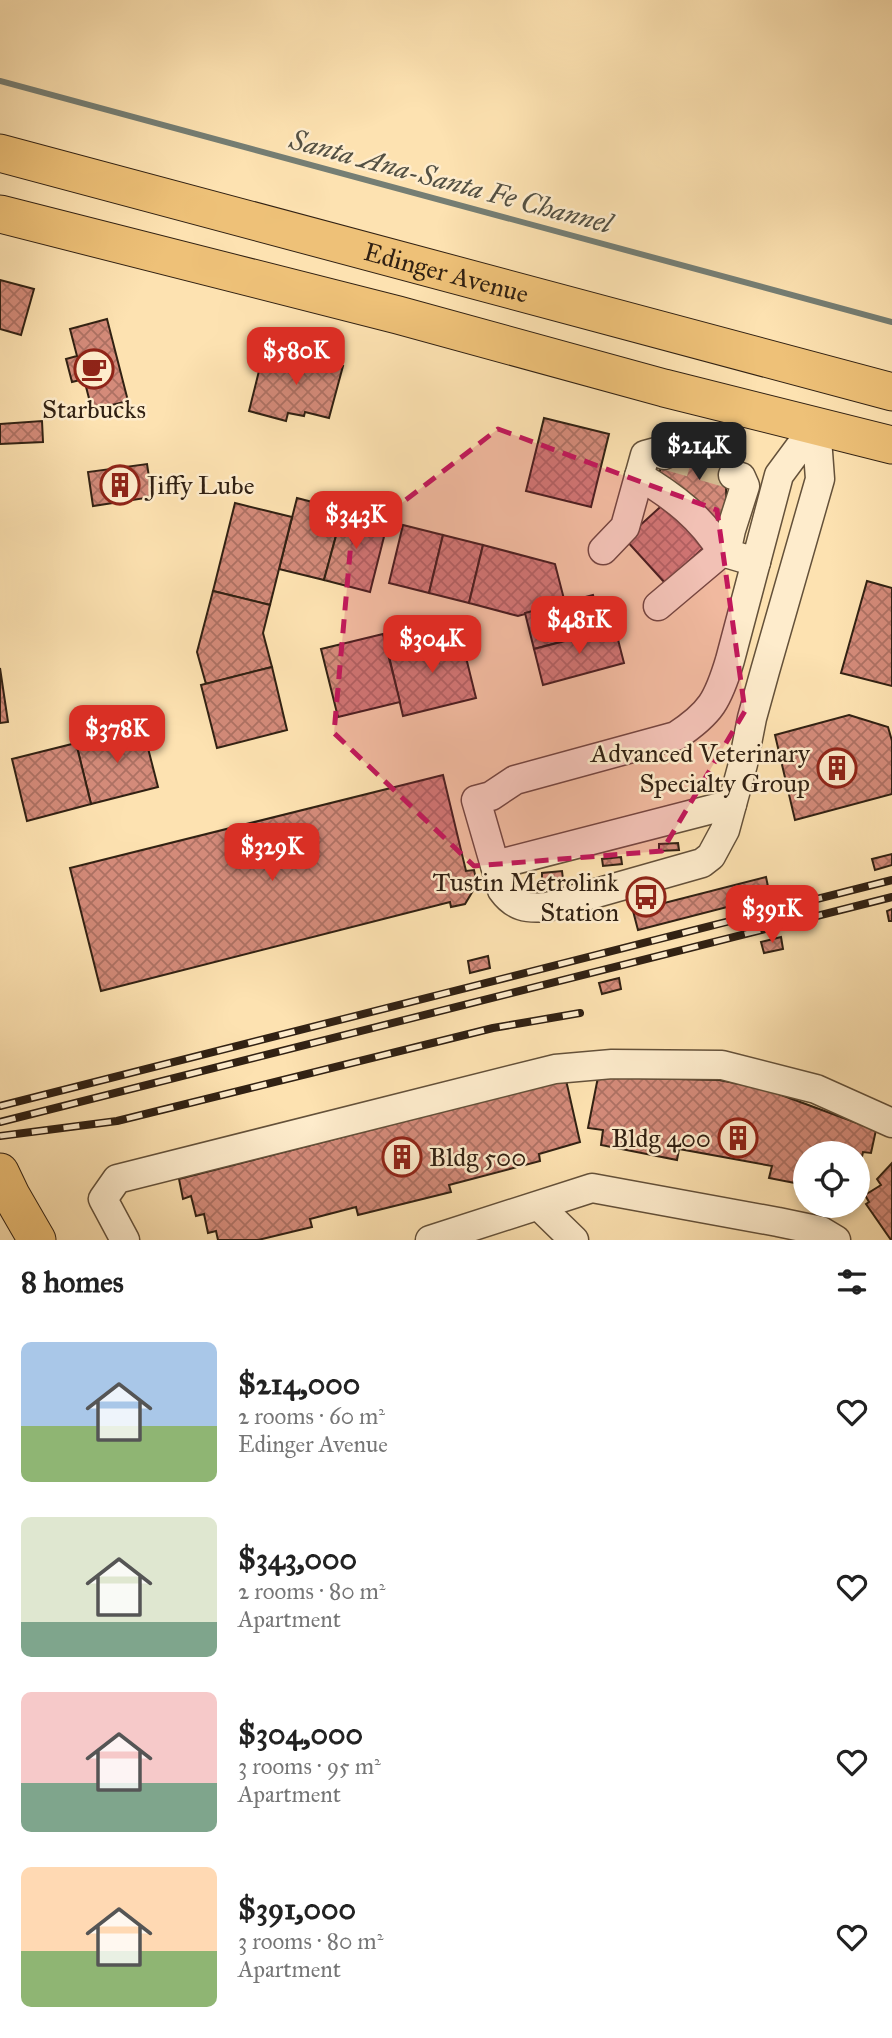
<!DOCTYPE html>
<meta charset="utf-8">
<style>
:root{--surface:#fff;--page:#f2f2f2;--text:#222;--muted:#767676;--accent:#d93025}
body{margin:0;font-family:"IM FELL Great Primer",serif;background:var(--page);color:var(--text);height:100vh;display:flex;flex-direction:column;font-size:26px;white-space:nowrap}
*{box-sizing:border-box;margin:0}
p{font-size:23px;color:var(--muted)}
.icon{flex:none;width:38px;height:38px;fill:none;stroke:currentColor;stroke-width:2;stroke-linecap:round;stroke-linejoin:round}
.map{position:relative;height:1240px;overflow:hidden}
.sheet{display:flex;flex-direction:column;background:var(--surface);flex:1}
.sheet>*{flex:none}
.fabs{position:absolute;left:793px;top:1141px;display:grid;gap:14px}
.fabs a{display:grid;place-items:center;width:77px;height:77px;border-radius:50%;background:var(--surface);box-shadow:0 4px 10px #0003;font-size:35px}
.price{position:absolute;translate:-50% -60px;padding:0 16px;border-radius:14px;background:var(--accent);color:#fff;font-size:23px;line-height:46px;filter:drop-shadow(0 2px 4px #0008)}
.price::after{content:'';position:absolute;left:50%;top:42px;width:21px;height:16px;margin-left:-10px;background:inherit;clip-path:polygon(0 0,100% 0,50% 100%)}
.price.selected{background:#222;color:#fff}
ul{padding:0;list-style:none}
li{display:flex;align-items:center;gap:21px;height:175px;padding:0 21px}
li span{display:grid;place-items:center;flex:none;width:196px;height:140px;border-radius:10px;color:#555}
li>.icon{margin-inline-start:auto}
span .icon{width:84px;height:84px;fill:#fffc;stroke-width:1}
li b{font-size:30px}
h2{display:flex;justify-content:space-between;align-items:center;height:84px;padding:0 21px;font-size:30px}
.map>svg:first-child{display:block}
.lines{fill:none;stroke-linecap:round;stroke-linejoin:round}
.stream{stroke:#757e74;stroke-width:6}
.building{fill:url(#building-cross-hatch);stroke:#312113;stroke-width:2}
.minor-tunnel{stroke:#d4bb91;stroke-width:28;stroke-dasharray:28 14;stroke-linecap:butt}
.minor-casing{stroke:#64513a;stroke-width:31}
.major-casing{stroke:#312113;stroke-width:39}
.minor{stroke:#feeccc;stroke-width:28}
.major{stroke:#eec178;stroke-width:37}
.rail-casing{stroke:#312113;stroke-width:8}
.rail{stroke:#feeccc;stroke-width:5;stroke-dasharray:16;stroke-linecap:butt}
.marked{fill:#c2185b;fill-opacity:0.2;stroke:#c2185b;stroke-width:5;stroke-dasharray:14 9;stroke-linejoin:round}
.labels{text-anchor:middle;stroke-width:5;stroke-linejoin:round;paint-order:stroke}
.street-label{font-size:26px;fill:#312113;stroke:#feeccc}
.poi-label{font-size:26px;fill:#312113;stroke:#feeccc;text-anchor:end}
.water-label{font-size:28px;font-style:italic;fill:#535043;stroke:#feeccc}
</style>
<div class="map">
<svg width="892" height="1240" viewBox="0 0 892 1240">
<defs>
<pattern id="building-cross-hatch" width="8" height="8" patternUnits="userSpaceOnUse" patternTransform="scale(1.75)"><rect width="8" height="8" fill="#d48b7a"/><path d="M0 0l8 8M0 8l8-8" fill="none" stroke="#ad7163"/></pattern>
</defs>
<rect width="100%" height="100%" fill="#fde2b1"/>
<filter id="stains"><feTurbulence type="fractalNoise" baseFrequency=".00286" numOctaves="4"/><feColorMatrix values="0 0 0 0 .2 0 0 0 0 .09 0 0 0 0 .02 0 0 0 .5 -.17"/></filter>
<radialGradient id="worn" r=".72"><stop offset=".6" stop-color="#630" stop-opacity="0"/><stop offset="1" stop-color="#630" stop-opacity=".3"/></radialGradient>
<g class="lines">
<path class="stream" d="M0 81 892 322"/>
</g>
<g class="building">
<path d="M0 280 34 289 21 335 0 329Z"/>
<path d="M107 319 128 401 92 410 84 379 72 382 66 359 77 356 70 329Z"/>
<path d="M285 351 343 366 329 418 305 412 304 416 288 413 286 421 249 411 260 367Z"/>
<path d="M544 418 609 434 591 507 526 491Z"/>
<path d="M42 421 43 442 0 444V424Z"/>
<path d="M667 445 736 464 730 489 726 487 727 513 710 529 659 474Z"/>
<path d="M147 464 152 497 93 506 88 472Z"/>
<path d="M297 498 343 510 324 580 279 569Z"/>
<path d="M669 499 709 543 665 583 625 539Z"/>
<path d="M235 503 292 517 270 605 213 591Z"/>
<path d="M343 510 388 521 370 592 324 580Z"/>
<path d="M403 525 443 535 429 593 389 583Z"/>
<path d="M443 535 483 545 469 603 429 593Z"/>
<path d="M483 545 555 564 565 603 518 616 469 603Z"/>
<path d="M867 581 892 588V686L841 673Z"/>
<path d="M213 591 270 605 263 633 272 667 206 684 197 652Z"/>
<path d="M593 595 602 631 534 649 525 613Z"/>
<path d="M615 628 624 663 543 685 534 649Z"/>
<path d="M460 633 476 698 403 716 388 652Z"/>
<path d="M383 634 400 702 338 717 321 649Z"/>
<path d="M272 667 287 730 217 748 201 685Z"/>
<path d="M0 668 8 722 0 723Z"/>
<path d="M849 715 888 727 892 741V794L795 820 775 735Z"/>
<path d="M142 725 158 787 91 804 76 743Z"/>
<path d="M76 743 91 804 27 821 12 759Z"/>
<path d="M443 775 466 871 474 870 477 884 465 904 451 907 450 902 101 991 70 868Z"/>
<path d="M678 843 679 850 659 851V844Z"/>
<path d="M892 854V865L875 870 872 859Z"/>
<path d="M621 857 622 864 603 866 602 859Z"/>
<path d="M562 871 563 879 542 881V873Z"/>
<path d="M766 877 770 896 638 930 633 911Z"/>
<path d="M892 909V921H889L887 911Z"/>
<path d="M781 937 783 949 764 953 761 942Z"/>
<path d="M488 956 490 968 470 973 468 961Z"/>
<path d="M619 978 621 989 602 994 599 983Z"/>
<path d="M598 1077 719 1080 765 1089 876 1130 871 1153 863 1152 859 1171H858V1153H805V1185L769 1178 772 1166 679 1149 677 1160 601 1145 603 1130 588 1128Z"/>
<path d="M566 1080 580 1142 539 1154 540 1161 449 1185 451 1192 358 1215 356 1207 310 1219 312 1227 258 1240H218L216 1231 208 1233 204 1214 196 1216 191 1196 183 1199 179 1179Z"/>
<path d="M892 1163V1240H891L866 1204 869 1202 865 1195 881 1185 877 1179Z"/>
</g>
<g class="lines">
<path class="minor-tunnel" d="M664 455 733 475"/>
<g class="minor-casing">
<g id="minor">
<path d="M816 425 820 479 765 671 752 718 743 764 725 830 711 856 702 863 547 907C527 909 514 907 502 890L476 800 491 796 515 780 676 736C711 713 718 700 730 660L779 475Z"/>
<path d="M639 476C673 496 702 518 722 552L756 562"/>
<path d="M603 550 625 527 645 455 656 452 664 455"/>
<path d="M726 553 731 530 745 486 741 477 733 475"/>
<path d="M658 606 722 552"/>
<path d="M495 865 732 804"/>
<path d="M539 1206 574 1240"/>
<path d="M125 1240 103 1199 117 1179 555 1069 612 1064 722 1065 816 1089 892 1123"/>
<path d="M430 1240 592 1188 778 1222 821 1231 836 1240"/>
</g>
</g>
<g class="major-casing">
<g id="major">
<path id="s1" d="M0 153 892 392"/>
<path d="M0 214 398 315 664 388 892 445"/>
<path d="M0 1172 11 1195 37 1240"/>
</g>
</g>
<use href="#minor" class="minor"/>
<use href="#major" class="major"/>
<g class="rail-casing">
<g id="rail">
<path d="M0 1106 892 880"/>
<path d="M0 1122 892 897"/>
<path d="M0 1136 117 1121 493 1028 580 1013"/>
</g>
</g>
<use href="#rail" class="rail"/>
</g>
<path class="marked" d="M498 429 717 510 745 711 662 851 474 866 334 733 351 542Z"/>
<defs>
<g id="cafe-ring" transform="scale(2.0125)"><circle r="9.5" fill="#feeccc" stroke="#8f2418" stroke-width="1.5"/><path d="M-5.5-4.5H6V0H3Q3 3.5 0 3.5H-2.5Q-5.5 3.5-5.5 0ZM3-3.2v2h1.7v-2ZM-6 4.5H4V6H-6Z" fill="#8f2418"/></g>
<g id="building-ring" transform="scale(2.0125)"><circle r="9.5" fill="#feeccc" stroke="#8f2418" stroke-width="1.5"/><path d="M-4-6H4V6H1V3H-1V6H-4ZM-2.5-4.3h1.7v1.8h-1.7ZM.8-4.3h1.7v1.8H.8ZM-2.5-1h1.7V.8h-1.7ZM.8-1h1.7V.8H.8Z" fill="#8f2418"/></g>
<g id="bus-ring" transform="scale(2.0125)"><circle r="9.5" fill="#feeccc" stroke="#8f2418" stroke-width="1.5"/><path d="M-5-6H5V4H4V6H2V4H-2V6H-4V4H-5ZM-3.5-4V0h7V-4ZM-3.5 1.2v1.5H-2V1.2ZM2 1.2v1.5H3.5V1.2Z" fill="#8f2418"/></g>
</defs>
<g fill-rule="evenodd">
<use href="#cafe-ring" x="94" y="369"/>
<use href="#building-ring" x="120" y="485"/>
<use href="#building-ring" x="837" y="768"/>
<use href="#bus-ring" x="646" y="897"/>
<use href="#building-ring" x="738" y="1138"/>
<use href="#building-ring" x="402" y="1157"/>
</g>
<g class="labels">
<g class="street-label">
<text dy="9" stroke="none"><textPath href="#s1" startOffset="462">Edinger Avenue</textPath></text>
</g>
<g class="poi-label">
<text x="94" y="418" text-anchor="middle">Starbucks</text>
<text x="147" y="494" text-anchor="start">Jiffy Lube</text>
<text x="810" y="762">Advanced Veterinary<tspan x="810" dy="30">Specialty Group</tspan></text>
<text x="619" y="891">Tustin Metrolink<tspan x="619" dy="30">Station</tspan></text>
<text x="711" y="1147">Bldg 400</text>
<text x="429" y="1166" text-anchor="start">Bldg 500</text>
</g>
<g class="water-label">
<text transform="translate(451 181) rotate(15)" y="10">Santa Ana-Santa Fe Channel</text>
</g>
</g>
<rect width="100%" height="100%" filter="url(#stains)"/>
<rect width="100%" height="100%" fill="url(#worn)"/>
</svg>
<div class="fabs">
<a><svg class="icon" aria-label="locate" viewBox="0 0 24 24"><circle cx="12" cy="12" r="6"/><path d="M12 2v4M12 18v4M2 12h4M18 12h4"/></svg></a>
</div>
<b class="price" style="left:296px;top:387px">$580K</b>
<b class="price selected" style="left:699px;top:482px">$214K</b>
<b class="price" style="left:356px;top:551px">$343K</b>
<b class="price" style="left:579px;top:656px">$481K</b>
<b class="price" style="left:432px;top:675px">$304K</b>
<b class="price" style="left:117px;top:765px">$378K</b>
<b class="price" style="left:272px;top:883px">$329K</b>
<b class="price" style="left:772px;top:945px">$391K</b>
</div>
<section class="sheet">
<h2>8 homes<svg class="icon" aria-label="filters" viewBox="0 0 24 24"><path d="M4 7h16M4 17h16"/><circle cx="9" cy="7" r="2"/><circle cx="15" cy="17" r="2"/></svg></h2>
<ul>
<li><span style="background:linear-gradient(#a9c7e8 60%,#8fb573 0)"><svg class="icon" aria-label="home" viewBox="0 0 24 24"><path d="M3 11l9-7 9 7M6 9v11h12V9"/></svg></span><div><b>$214,000</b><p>2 rooms · 60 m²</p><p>Edinger Avenue</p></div><svg class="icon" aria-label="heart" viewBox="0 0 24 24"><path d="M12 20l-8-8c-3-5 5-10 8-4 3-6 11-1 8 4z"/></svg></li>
<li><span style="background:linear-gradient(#dfe7d0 75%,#7fa58c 0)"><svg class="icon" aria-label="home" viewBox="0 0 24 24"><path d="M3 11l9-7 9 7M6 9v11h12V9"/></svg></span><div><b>$343,000</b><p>2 rooms · 80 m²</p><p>Apartment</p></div><svg class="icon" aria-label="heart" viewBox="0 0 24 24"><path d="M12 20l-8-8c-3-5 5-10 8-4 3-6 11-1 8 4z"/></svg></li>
<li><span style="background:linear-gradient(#f6c9c9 65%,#7fa58c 0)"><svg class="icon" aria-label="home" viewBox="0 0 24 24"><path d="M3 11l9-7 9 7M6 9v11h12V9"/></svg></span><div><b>$304,000</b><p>3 rooms · 95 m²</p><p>Apartment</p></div><svg class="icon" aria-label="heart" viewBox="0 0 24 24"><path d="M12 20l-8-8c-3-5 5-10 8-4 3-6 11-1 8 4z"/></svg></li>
<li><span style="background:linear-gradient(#ffd9b3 60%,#8fb573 0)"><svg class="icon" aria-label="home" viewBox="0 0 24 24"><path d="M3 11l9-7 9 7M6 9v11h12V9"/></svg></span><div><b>$391,000</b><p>3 rooms · 80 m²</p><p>Apartment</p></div><svg class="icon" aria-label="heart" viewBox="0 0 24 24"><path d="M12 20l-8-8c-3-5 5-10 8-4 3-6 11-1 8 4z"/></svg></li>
</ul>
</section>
